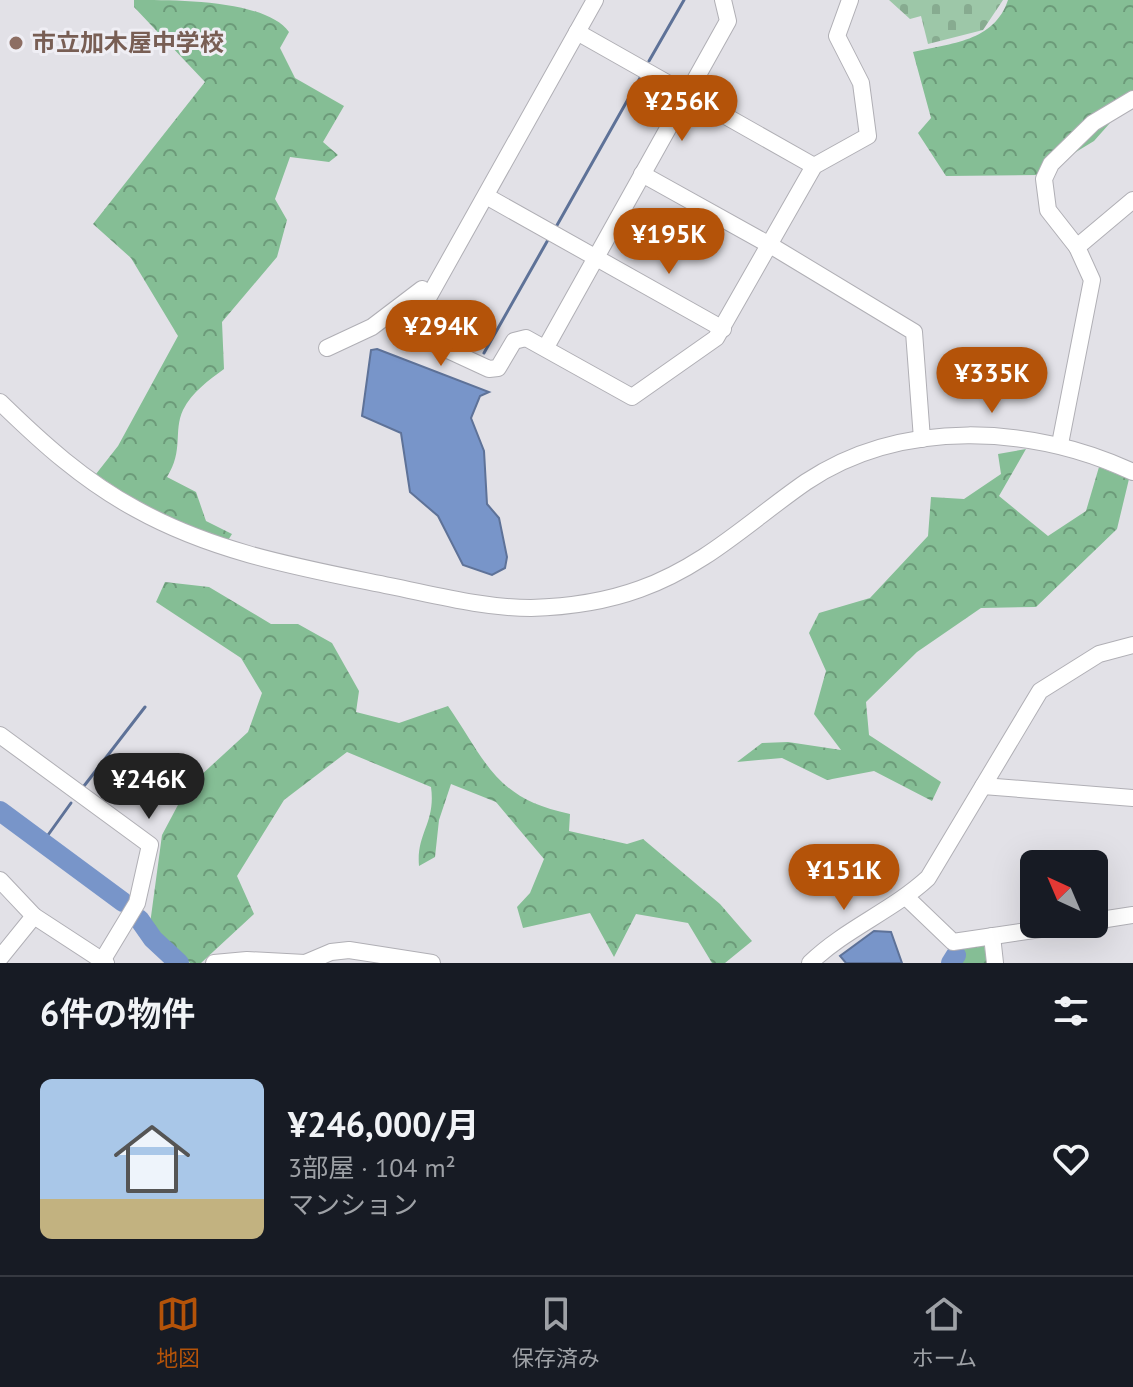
<!DOCTYPE html>
<html lang="ja">
<meta charset="utf-8">
<style>
:root{--surface:#171b24;--page:#242831;--text:#f1f3f6;--muted:#9ea1a6;--line:#363941;--accent:#b45309}
body{margin:0;font-family:"PT Sans","Noto Sans JP",sans-serif;background:var(--page);color:var(--text);height:100vh;display:flex;flex-direction:column;font-size:30px;white-space:nowrap}
*{box-sizing:border-box;margin:0}
p{font-size:26px;color:var(--muted)}
.icon{flex:none;width:44px;height:44px;fill:none;stroke:currentColor;stroke-width:2;stroke-linecap:round;stroke-linejoin:round}
.map{position:relative;height:963px;overflow:hidden}
.details{display:flex;flex-direction:column;background:var(--surface);flex:1}
.details>*{flex:none}
.needle{width:52px;rotate:316deg}
.tools{position:absolute;left:1020px;top:850px;display:grid;gap:16px}
.tools a{display:grid;place-items:center;width:88px;height:88px;border-radius:12px;background:var(--surface);box-shadow:0 8px 32px #0002;font-size:40px}
.price{position:absolute;translate:-50% -68px;padding:0 18px;border-radius:28px;background:var(--accent);color:#fff;font-size:26px;line-height:52px;filter:drop-shadow(0 2px 4px #0008)}
.price::after{content:'';position:absolute;left:50%;top:48px;width:24px;height:18px;margin-left:-12px;background:inherit;clip-path:polygon(0 0,100% 0,50% 100%)}
.price.on{background:#222;color:#fff}
ul{padding:0;list-style:none}
li{display:flex;align-items:center;gap:24px;height:200px;padding:0 40px}
li span{display:grid;place-items:center;flex:none;width:224px;height:160px;border-radius:12px;color:#555}
li>.icon{margin-inline-start:auto}
span .icon{width:96px;height:96px;fill:#fffc;stroke-width:1}
li b{font-size:34px}
h2{display:flex;justify-content:space-between;align-items:center;height:96px;padding:0 40px;font-size:34px}
.tab-bar{display:flex;justify-content:space-around;align-items:center;height:112px;border-top:2px solid var(--line);background:var(--surface);font-size:22px;color:var(--muted)}
.tab-bar a{display:grid;justify-items:center;gap:4px}
.tab-bar .on{color:var(--accent)}
.map>svg:first-child{display:block}
.forest{fill:url(#forest-crowns)}
.cemetery{fill:url(#cemetery-stones)}
.water{fill:#7895c9;stroke:#5e7298;stroke-width:2}
.lines{fill:none;stroke-linecap:round;stroke-linejoin:round}
.stream{stroke:#5e7298;stroke-width:3}
.river{stroke:#7895c9;stroke-width:20}
.minor-casing{stroke:#b0afb5;stroke-width:18}
.minor{stroke:#fff;stroke-width:16}
.education-dot{fill:#8d6e63;stroke:#efeef4;stroke-width:3}
.labels{text-anchor:middle;stroke-width:6;stroke-linejoin:round;paint-order:stroke}
.education-label{font-size:24px;font-weight:bold;fill:#785e54;stroke:#efeef4;text-anchor:start}
</style>
<div class="map">
<svg width="1133" height="963" viewBox="0 0 1133 963">
<defs>
<pattern id="forest-crowns" width="20" height="18" patternUnits="userSpaceOnUse" patternTransform="scale(2)"><rect width="20" height="18" fill="#85be95"/><path d="M2 6a3 3 0 1 1 6 0M12 15a3 3 0 1 1 6 0" fill="none" stroke="#6c9a79"/></pattern>
<pattern id="cemetery-stones" width="16" height="16" patternUnits="userSpaceOnUse" patternTransform="scale(2)"><rect width="16" height="16" fill="#9dc7a8"/><path d="M2 7V4a2 2 0 0 1 4 0v3zM10 15v-3a2 2 0 0 1 4 0v3z" fill="#87ab90"/></pattern>
</defs>
<rect width="100%" height="100%" fill="#e2e1e7"/>
<g class="forest">
<path d="M134 0C178 0 266 0 289 32L280 48 295 78 344 106 323 142 338 155 329 162 290 157 275 199 287 220 277 257 222 322 224 369C209 380 192 392 183 410 173 432 184 450 167 477L196 492 206 521 232 534 227 542 145 507 96 474 118 446 178 336 131 258 93 224 205 82 134 7Z"/>
<path d="M1008 0H1133V97L1094 141 1038 175 946 176 918 133 931 118 913 52C951 43 994 42 1008 0Z"/>
<path d="M1026 449 999 496 1048 536 1086 511 1099 467 1129 479 1117 529 1036 607 981 608 917 652 866 702 869 735 941 782 932 801 874 771 827 780 782 758 737 762 762 743 788 742 841 750 814 714 826 671 809 633 819 613 870 598 928 536 931 497 964 499 1001 474 998 454Z"/>
<path d="M165 582 209 587 271 624H298L332 643 359 691 356 712 399 723 448 706C486 761 495 799 570 814L569 831 627 844 643 839 720 904 752 941 725 963H712L688 923 636 914 614 957 590 913 523 928 517 907 530 893 544 859 496 802 451 784 439 820 435 857 419 866C416 833 436 823 431 787L347 752 284 800 237 876 254 914 201 963H190L150 924 162 835 187 788 248 732 262 693 241 658 156 602Z"/>
<path d="M984 945 987 963H957L960 950Z"/>
</g>
<path class="cemetery" d="M889 0H1003L983 30 928 44 921 16 910 19Z"/>
<g class="water">
<path d="M377 349 489 392 480 396 471 418 484 451 487 504 499 518 507 557 505 568 492 575 463 565 438 516 410 492 401 433 362 416 371 350Z"/>
<path d="M874 931 891 932 902 963H846L840 956Z"/>
</g>
<g class="lines">
<g class="stream">
<path d="M649 61 684 0"/>
<path d="M556 227 640 78"/>
<path d="M484 353 549 238"/>
<path d="M84 786 145 707"/>
<path d="M43 842 71 803"/>
</g>
<g class="river">
<path d="M0 811 123 902"/>
<path d="M139 919 153 939 179 963"/>
<path d="M951 963 956 955"/>
</g>
<g class="minor-casing">
<g id="minor">
<path d="M595 0 409 332 489 369 498 368 514 341 526 338 632 397 716 338 814 166 868 136 861 83 837 36 850 0"/>
<path d="M577 32 814 166"/>
<path d="M642 174 775 248 914 332 922 439"/>
<path d="M486 196 723 329"/>
<path d="M1077 247 1048 210 1044 179 1051 164 1093 123 1133 99"/>
<path d="M546 347 728 21 723 0"/>
<path d="M327 348 372 327 422 289 428 296"/>
<path d="M0 402C42 443 84 481 136 509 215 553 302 568 390 586 435 595 484 608 531 608 566 607 607 601 640 589 705 566 751 520 806 482 902 418 1033 425 1133 472"/>
<path d="M1060 444 1092 280 1077 247 1133 200"/>
<path d="M0 735 150 845 137 903 102 961"/>
<path d="M983 786 1133 798"/>
<path d="M0 880 34 916 106 963"/>
<path d="M906 897 953 942 1075 924"/>
<path d="M1094 921 1133 915"/>
<path d="M992 936 995 963"/>
<path d="M0 958 34 916"/>
<path d="M214 963 247 960 305 963 331 952 349 950 432 963"/>
<path d="M810 963C845 929 892 911 928 878L1040 691 1099 654 1133 645"/>
</g>
</g>
<use href="#minor" class="minor"/>
</g>
<circle class="education-dot" cx="16" cy="43" r="8"/>
<g class="labels">
<g class="education-label">
<text x="32" y="51">市立加木屋中学校</text>
</g>
</g>
</svg>
<div class="tools">
<a><svg class="needle" viewBox="-14 -14 28 28"><path d="M0-13l5 13h-10z" fill="#e53935"/><path d="M0 13l5-13h-10z" fill="#9ea1a6"/></svg></a>
</div>
<b class="price" style="left:682px;top:143px">¥256K</b>
<b class="price" style="left:669px;top:276px">¥195K</b>
<b class="price" style="left:441px;top:368px">¥294K</b>
<b class="price" style="left:992px;top:415px">¥335K</b>
<b class="price on" style="left:149px;top:821px">¥246K</b>
<b class="price" style="left:844px;top:912px">¥151K</b>
</div>
<section class="details">
<h2>6件の物件<svg class="icon" aria-label="filters" viewBox="0 0 24 24"><path d="M4 7h16M4 17h16"/><circle cx="9" cy="7" r="2"/><circle cx="15" cy="17" r="2"/></svg></h2>
<ul>
<li><span style="background:linear-gradient(#a9c7e8 75%,#c2b280 0)"><svg class="icon" aria-label="home" viewBox="0 0 24 24"><path d="M3 11l9-7 9 7M6 9v11h12V9"/></svg></span><div><b>¥246,000/月</b><p>3部屋 · 104 m²</p><p>マンション</p></div><svg class="icon" aria-label="heart" viewBox="0 0 24 24"><path d="M12 20l-8-8c-3-5 5-10 8-4 3-6 11-1 8 4z"/></svg></li>
</ul>
</section>
<nav class="tab-bar">
<a class="on"><svg class="icon" aria-label="map" viewBox="0 0 24 24"><path d="M3 6l6-2 6 2 6-2v14l-6 2-6-2-6 2zM9 4v14M15 6v14"/></svg>地図</a>
<a><svg class="icon" aria-label="saved" viewBox="0 0 24 24"><path d="M7 4h10v16l-5-4-5 4z"/></svg>保存済み</a>
<a><svg class="icon" aria-label="home" viewBox="0 0 24 24"><path d="M3 11l9-7 9 7M6 9v11h12V9"/></svg>ホーム</a>
</nav>
